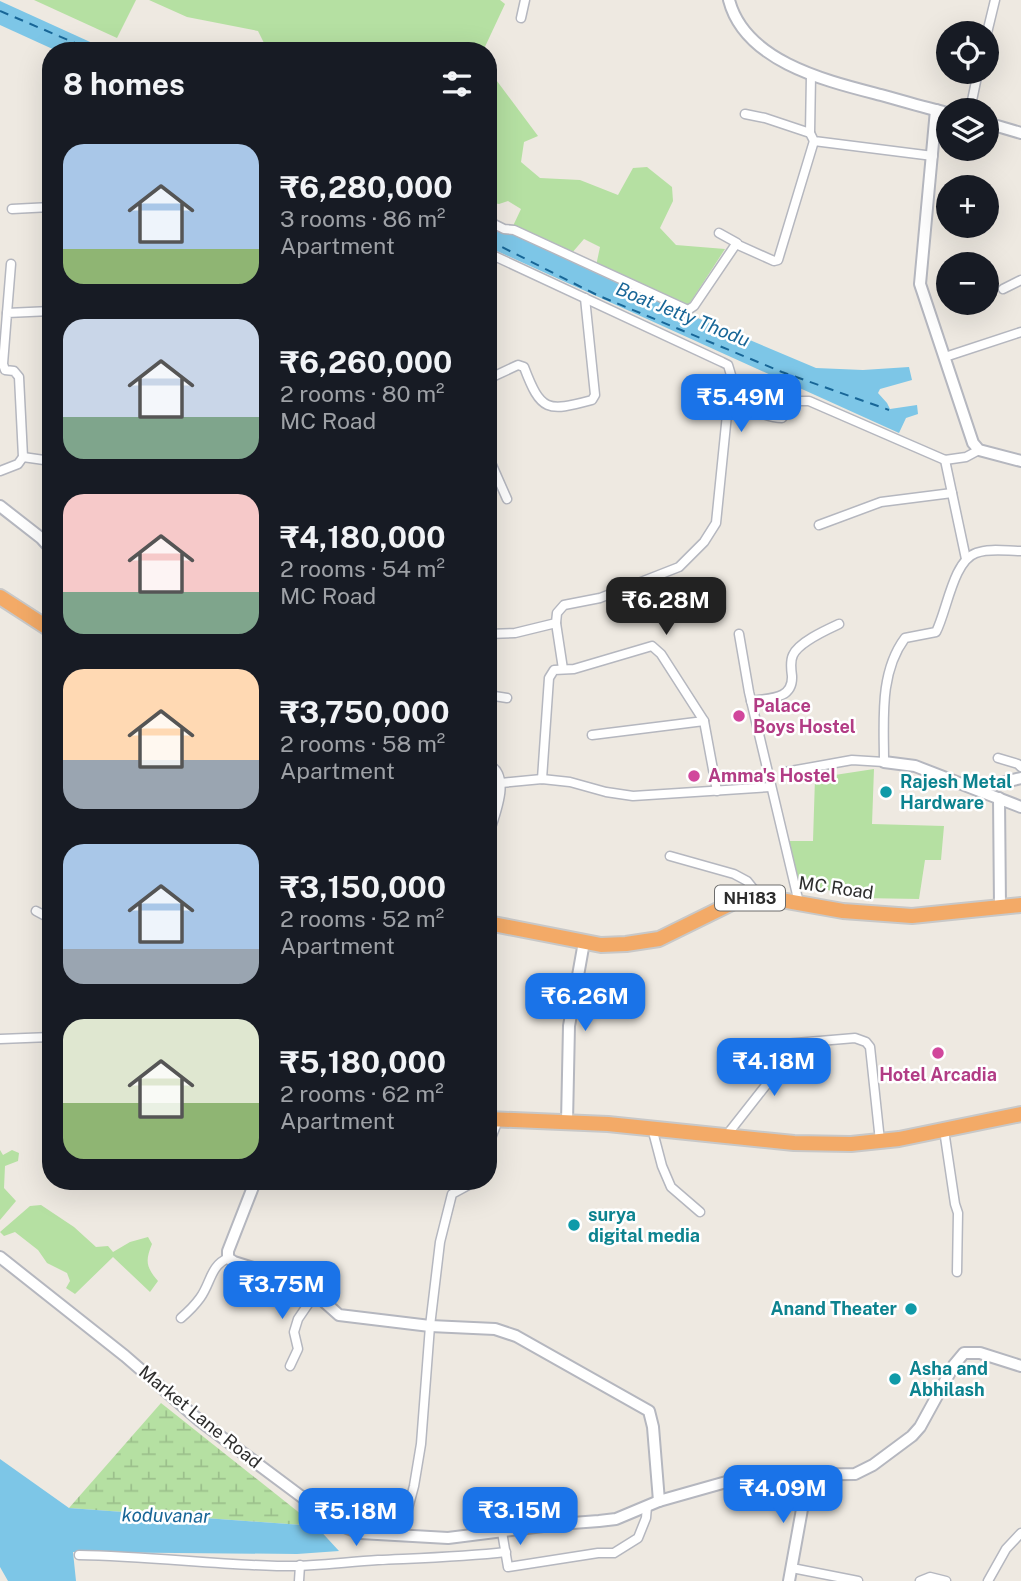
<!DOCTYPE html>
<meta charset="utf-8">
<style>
:root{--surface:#171b24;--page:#242831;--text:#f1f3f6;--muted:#9ea1a6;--accent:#1a73e8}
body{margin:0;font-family:"Public Sans",sans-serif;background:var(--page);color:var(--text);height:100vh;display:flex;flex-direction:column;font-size:26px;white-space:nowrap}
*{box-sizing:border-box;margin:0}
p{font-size:23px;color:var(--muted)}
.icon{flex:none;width:38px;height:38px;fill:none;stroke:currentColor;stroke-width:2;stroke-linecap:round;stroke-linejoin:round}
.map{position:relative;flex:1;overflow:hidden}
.drawer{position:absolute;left:42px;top:42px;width:455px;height:1148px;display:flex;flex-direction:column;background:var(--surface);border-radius:28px;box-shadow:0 7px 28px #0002}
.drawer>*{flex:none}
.fabs{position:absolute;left:936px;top:21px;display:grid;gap:14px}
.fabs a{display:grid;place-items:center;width:63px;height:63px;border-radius:50%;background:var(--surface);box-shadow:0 7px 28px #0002;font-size:35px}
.price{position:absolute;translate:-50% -60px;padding:0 16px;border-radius:14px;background:var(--accent);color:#fff;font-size:23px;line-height:46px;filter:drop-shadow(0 2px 4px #0008)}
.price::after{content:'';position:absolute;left:50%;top:42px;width:21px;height:16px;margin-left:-10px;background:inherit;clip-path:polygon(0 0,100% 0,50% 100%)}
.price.on{background:#222;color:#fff}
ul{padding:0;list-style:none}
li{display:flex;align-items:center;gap:21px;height:175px;padding:0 21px}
li span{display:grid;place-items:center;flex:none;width:196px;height:140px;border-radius:21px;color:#555}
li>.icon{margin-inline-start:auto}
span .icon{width:84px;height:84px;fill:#fffc;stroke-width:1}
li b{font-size:30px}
h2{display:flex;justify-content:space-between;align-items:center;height:84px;padding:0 21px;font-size:30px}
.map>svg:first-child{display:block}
.grass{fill:#b5e0a2}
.wetland{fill:url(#wetland-marsh)}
.water{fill:#7dc6e7}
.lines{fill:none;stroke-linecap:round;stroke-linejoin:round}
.ferry{stroke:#186697;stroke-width:2;stroke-dasharray:9 7;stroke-linecap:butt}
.street-casing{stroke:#b5b7bf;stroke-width:11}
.secondary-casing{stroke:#b5b7bf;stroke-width:14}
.highway-casing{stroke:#c8c8c8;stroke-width:18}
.street{stroke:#fff;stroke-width:8}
.secondary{stroke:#fff;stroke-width:10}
.highway{stroke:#f3aa67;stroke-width:14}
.hotel-dot{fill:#d1479c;stroke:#fff;stroke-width:2.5}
.culture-dot{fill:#0f9aa8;stroke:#fff;stroke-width:2.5}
.labels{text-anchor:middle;stroke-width:5;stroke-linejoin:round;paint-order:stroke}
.shield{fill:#fff;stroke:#6c6c6c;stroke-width:2}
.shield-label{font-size:16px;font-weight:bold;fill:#2d2d2d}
.hotel-label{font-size:18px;font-weight:bold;fill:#b23c85;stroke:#fff;text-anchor:start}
.culture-label{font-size:18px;font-weight:bold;fill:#0d838f;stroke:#fff;text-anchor:start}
.street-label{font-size:18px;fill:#2d2d2d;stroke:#fff}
.water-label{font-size:19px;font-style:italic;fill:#186697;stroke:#fff}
</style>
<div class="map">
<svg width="1021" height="1581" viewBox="0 0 1021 1581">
<defs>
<pattern id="wetland-marsh" width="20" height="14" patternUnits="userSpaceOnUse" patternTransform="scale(1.75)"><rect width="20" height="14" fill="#b5e0a2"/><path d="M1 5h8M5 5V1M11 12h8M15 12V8" fill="none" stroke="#9cc08c"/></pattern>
</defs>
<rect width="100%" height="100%" fill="#eee9e1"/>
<g class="grass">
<path d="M34 0H136L117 38Z"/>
<path d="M149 0H500L505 4 483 51H268L258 31 187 17Z"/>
<path d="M488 69 538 136 524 142 521 162 540 178 580 180 618 195 633 168 647 167 672 187 673 201 660 228 676 245 725 249 688 306 596 266 600 247 584 239 571 254 513 226 521 209 508 201 499 204 488 202Z"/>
<path d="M874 769 872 824 944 826 941 860H925L919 899 861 898 798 883 789 841H813L815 778Z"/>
<path d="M0 1150 3 1155 12 1150 19 1153 18 1161 5 1166 4 1188 16 1201 0 1220Z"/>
<path d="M41 1205 74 1227 96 1247 108 1246 113 1252 130 1242 148 1237 152 1244C145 1261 146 1267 158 1281L150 1292 113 1257 75 1294 66 1288 70 1281 67 1273 47 1263 38 1250 15 1232 4 1236 0 1232 30 1206Z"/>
</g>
<path class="wetland" d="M161 1403 316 1526 69 1508Z"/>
<g class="water">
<path d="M0 1 110 51H57L0 25Z"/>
<path d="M488 223 643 295 816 368 863 370 909 367 912 380 880 389 878 393 887 403 890 409 917 405 918 414 906 418 899 433 488 247Z"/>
<path d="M0 1459 69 1508 316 1526 339 1551 297 1554 73 1552 76 1581H8L0 1567Z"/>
</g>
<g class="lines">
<g class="ferry">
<path d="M0 11 94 51"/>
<path d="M488 240 597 295 782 372 889 410"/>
</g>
<g class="street-casing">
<g id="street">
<path d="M521 18 525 0"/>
<path d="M987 33 995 0"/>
<path d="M970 110 978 72"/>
<path d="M745 114 765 118 810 133 814 141 933 156"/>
<path d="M810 133 811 75"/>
<path d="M12 209 51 207"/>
<path d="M488 221 504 229 514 230 688 310 694 306 736 244 774 261 778 260 814 141"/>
<path d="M719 233 737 243"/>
<path d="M488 253 722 362 728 365 731 375 716 523 704 542 679 567 600 598 564 605 557 613 556 623 515 633 488 634"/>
<path d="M1003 289 1021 280"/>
<path d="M7 313 11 264"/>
<path d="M945 357 1021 332"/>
<path d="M488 379 518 365 524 367C541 412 547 412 592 400L595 395 585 298"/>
<path d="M729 410C753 404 761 418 782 418L795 401H809L945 460 966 457 979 450"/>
<path d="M488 456 507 499"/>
<path d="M23 457 51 461"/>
<path d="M945 460 966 559"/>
<path d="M0 471 18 464 23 457 19 377 14 371 5 370 3 364 7 313 51 311"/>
<path d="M819 525 881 502 952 493"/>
<path d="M556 623 563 669"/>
<path d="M739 634 749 692 799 903"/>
<path d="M488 695 507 698"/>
<path d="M751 701C769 698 793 700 792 676 791 669 790 661 793 655 799 642 826 630 839 624"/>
<path d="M592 735 704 721"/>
<path d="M998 758 1018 764 1021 767"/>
<path d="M488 764C513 776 494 816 488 837"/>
<path d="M785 772 852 760 884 762C884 720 879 673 905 638L936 632C947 611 953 561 976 553 989 548 1007 551 1021 551"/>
<path d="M542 779 549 678 554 670 574 669 652 646 661 654 704 721 717 791"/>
<path d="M501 783 542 779 570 782 606 792 633 796 770 787"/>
<path d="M670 856 734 874 747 881 759 896"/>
<path d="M36 911 51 919"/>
<path d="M0 1039 51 1037"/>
<path d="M652 1128 662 1166 671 1187 700 1212"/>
<path d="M944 1130 955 1204 958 1213 957 1272"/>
<path d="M726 1136 781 1066 784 1044 855 1038 866 1042 870 1047 880 1141"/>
<path d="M488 1146 498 1120"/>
<path d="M181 1318C188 1312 195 1305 200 1298 211 1283 210 1266 228 1258"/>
<path d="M290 1366 298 1349 294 1332 298 1319 315 1294"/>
<path d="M502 1532 508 1567 598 1553H614L638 1538 646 1518 647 1506"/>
<path d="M401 1535 414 1486 421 1444 430 1326 440 1242 452 1194 476 1181"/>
<path d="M79 1555C145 1556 211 1564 277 1566 311 1567 344 1562 378 1560 421 1558 463 1557 506 1552"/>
<path d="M792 1568 858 1581"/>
<path d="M299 1581 300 1565"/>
<path d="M920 1581 930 1577 946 1581"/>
<path d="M988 1581 1006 1549 1021 1533"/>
</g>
</g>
<g class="secondary-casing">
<g id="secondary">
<path d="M729 0C745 62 827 81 881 95 903 101 926 108 948 113"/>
<path d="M936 110 920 284 973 443 979 450 1021 461"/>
<path d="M987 123 1021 133"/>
<path d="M0 506 41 538 51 549"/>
<path d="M884 762 915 766 1021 807"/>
<path d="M976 789 1021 778"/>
<path d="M999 798 1000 907"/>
<path d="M567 1122 569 1026 584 942"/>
<path d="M252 1181 253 1187 228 1251V1258L234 1262 304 1284 339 1315 430 1326 495 1329 516 1336 649 1411 653 1427 659 1501"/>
<path d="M0 1257 125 1356 200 1421 322 1512 347 1528 360 1533 448 1538 559 1524 599 1521 616 1519 659 1501 751 1475 855 1474 873 1465 912 1436 920 1427 954 1365 964 1353H980L1021 1366"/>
<path d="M789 1581 808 1476"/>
</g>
</g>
<g class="highway-casing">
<g id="highway">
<path d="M0 597 51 630"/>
<path d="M488 923 601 945 626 944 659 939 734 902 759 896 843 911 912 916 1021 905"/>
<path d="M488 1119 608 1124 794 1143 851 1144 899 1139 1021 1114"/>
</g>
</g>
<use href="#street" class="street"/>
<use href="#secondary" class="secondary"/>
<use href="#highway" class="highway"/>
</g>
<g class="hotel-dot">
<circle cx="739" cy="716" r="7"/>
<circle cx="694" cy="776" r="7"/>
<circle cx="938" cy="1053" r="7"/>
</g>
<g class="culture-dot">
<circle cx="886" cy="792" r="7"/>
<circle cx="574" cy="1225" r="7"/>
<circle cx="911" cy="1309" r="7"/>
<circle cx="895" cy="1379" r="7"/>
</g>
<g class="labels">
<rect class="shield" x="715" y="885.5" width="70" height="25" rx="5"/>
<g class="shield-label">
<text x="750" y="904">NH183</text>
</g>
<g class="hotel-label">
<text x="753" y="712">Palace<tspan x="753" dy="21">Boys Hostel</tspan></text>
<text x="708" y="782">Amma's Hostel</text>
<text x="938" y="1081" text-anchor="middle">Hotel Arcadia</text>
</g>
<g class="culture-label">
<text x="900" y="788">Rajesh Metal<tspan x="900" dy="21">Hardware</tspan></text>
<text x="588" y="1221">surya<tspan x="588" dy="21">digital media</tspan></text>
<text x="897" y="1315" text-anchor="end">Anand Theater</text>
<text x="909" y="1375">Asha and<tspan x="909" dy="21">Abhilash</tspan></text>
</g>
<g class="street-label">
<text transform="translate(836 888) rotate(8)" y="6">MC Road</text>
<text transform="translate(200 1417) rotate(39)" y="6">Market Lane Road</text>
</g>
<g class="water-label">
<text transform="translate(683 314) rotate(22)" y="7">Boat Jetty Thodu</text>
<text transform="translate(166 1515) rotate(1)" y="7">koduvanar</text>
</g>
</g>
</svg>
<div class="fabs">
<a><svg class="icon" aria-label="locate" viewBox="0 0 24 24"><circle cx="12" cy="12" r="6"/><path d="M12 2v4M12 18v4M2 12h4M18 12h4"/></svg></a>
<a><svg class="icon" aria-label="layers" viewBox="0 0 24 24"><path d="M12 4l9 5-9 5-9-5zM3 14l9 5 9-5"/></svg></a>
<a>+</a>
<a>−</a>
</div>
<b class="price" style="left:741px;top:434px">₹5.49M</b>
<b class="price on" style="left:666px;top:637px">₹6.28M</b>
<b class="price" style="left:585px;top:1033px">₹6.26M</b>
<b class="price" style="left:774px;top:1098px">₹4.18M</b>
<b class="price" style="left:282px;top:1321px">₹3.75M</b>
<b class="price" style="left:783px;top:1525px">₹4.09M</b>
<b class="price" style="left:520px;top:1547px">₹3.15M</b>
<b class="price" style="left:356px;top:1548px">₹5.18M</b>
<section class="drawer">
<h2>8 homes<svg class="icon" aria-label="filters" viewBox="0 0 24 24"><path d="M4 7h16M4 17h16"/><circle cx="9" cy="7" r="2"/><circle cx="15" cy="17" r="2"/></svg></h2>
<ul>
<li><span style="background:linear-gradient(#a9c7e8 75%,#8fb573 0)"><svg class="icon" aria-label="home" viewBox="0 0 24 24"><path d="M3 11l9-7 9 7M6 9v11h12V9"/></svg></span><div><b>₹6,280,000</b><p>3 rooms · 86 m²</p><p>Apartment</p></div></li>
<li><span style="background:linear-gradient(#c9d6e8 70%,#7fa58c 0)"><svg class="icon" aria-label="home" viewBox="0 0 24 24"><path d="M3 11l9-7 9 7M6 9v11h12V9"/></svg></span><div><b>₹6,260,000</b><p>2 rooms · 80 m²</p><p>MC Road</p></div></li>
<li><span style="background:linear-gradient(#f6c9c9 70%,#7fa58c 0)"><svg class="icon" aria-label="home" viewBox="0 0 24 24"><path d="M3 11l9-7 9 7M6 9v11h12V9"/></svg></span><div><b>₹4,180,000</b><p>2 rooms · 54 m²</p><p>MC Road</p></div></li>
<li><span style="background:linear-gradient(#ffd9b3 65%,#9aa5b1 0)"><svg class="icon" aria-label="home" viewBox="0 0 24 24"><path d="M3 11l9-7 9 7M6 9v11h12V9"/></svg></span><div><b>₹3,750,000</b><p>2 rooms · 58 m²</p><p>Apartment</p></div></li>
<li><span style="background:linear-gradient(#a9c7e8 75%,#9aa5b1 0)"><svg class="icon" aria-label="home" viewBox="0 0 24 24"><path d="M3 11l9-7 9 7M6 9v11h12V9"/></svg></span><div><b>₹3,150,000</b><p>2 rooms · 52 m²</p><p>Apartment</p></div></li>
<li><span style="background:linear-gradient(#dfe7d0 60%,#8fb573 0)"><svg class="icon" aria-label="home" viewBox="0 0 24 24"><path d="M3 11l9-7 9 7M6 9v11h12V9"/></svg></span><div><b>₹5,180,000</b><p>2 rooms · 62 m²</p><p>Apartment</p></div></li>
</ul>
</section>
</div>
